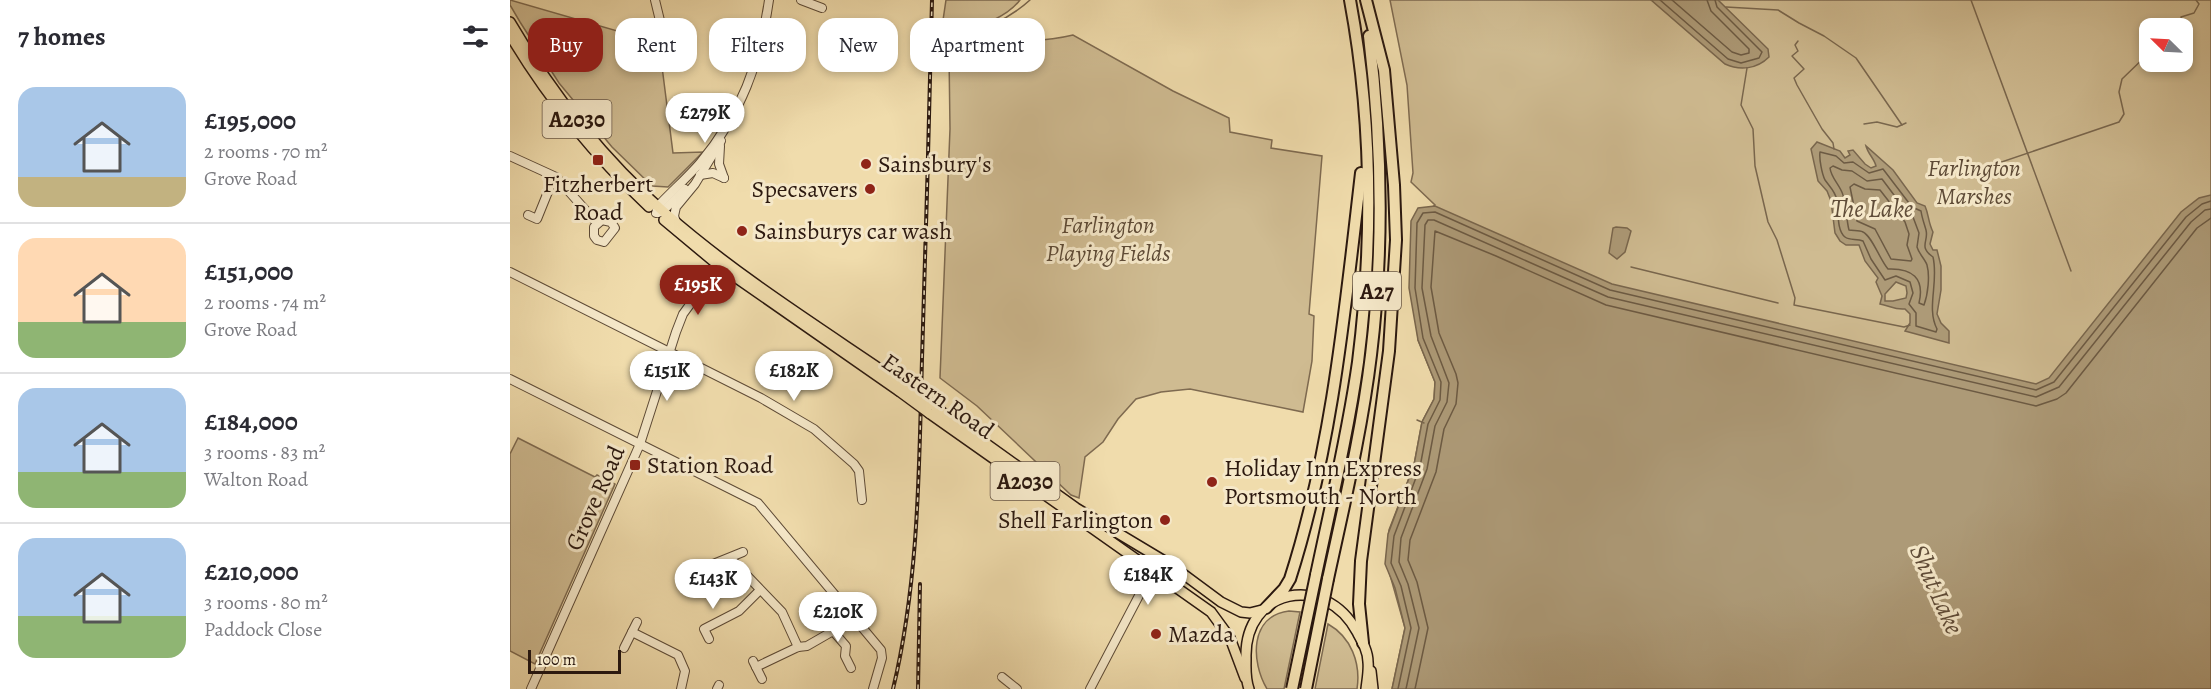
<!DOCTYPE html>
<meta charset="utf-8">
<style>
:root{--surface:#fff;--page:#f7f7f7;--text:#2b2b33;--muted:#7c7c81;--line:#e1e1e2;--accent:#8f2418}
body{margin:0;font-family:Alegreya,serif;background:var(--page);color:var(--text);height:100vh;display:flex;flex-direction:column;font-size:22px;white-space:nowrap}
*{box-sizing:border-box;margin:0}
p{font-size:20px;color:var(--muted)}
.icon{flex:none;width:33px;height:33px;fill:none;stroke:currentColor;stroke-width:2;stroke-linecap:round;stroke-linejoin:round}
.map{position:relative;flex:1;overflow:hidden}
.sheet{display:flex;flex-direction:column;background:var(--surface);width:510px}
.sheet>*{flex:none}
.top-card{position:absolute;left:18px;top:18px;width:570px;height:54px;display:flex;gap:12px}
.needle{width:39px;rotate:294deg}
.tools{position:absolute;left:1629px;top:18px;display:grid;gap:12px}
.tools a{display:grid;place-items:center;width:54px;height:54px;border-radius:12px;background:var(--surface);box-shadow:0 3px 9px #0003;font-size:30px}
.scale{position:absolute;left:18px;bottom:15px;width:93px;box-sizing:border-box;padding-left:6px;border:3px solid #2c190f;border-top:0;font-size:16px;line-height:21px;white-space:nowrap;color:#2c190f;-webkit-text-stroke:4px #f5e8c9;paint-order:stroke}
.price{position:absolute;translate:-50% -51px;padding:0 14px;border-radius:21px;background:#fff;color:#222;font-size:20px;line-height:39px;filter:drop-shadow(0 2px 3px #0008)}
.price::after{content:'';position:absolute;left:50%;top:36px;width:18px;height:14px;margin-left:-9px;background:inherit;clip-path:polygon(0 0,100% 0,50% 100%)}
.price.active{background:var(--accent);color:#fff}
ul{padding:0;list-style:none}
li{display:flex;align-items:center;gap:18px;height:150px;padding:0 18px}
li+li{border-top:2px solid var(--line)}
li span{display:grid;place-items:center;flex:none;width:168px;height:120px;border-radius:18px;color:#555}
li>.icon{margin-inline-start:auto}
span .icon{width:72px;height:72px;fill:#fffc;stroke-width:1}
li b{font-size:26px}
h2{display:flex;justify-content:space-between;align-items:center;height:72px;padding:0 18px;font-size:26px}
.pill{padding:0 21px;border-radius:18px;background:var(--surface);box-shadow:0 3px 9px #0003;font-size:21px;line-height:54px}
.pill.active{background:var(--accent);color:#fff}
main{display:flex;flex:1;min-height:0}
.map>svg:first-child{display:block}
.green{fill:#cfbb91;stroke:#7e6a50;stroke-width:1.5;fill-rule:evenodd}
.water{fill:#ad9a77;stroke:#79664d;stroke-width:1.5;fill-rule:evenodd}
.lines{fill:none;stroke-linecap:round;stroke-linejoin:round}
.shore{stroke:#6c5a43;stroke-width:1.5}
.stream{stroke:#79664d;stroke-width:1.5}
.minor-casing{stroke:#5d4a36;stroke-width:10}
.major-casing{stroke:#2c190f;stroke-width:12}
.highway-casing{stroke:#2c190f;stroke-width:14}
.minor{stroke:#f5e8c9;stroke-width:8}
.major{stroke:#f0dcac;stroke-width:9}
.highway{stroke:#f0dcac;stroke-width:10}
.rail-casing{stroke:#2c190f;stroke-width:4}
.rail{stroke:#f5e8c9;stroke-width:1.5;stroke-dasharray:4.5;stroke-linecap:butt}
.major-bridge-casing{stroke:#2c190f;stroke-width:12;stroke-linecap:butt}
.highway-bridge-casing{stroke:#2c190f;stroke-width:14;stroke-linecap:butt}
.major-bridge{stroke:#f0dcac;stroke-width:9}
.highway-bridge{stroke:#f0dcac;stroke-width:10}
.poi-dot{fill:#8f2418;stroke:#f5e8c9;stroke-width:2}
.labels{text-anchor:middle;stroke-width:6;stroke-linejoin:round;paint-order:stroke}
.shield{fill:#f5e8c9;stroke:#685747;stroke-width:1.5}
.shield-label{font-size:22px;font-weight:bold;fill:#2c190f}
.poi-label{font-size:24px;fill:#2c190f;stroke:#f5e8c9;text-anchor:start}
.park-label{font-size:24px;font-style:italic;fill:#5d4a36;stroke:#f5e8c9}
.street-label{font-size:24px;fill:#2c190f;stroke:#f5e8c9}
.water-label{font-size:26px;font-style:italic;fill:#604d39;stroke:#f5e8c9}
</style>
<main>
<section class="sheet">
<h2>7 homes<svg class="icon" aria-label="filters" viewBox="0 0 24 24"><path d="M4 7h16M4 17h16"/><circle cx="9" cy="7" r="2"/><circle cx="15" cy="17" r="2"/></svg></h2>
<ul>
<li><span style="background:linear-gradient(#a9c7e8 75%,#c2b280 0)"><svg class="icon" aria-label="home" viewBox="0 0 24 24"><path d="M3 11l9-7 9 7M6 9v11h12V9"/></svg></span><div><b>£195,000</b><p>2 rooms · 70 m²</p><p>Grove Road</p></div></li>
<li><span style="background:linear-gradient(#ffd9b3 70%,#8fb573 0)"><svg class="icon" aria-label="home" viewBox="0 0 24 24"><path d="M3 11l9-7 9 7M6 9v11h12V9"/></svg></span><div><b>£151,000</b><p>2 rooms · 74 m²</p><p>Grove Road</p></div></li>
<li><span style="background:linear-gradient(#a9c7e8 70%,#8fb573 0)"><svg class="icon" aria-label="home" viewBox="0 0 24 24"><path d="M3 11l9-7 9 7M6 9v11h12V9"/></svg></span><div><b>£184,000</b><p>3 rooms · 83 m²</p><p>Walton Road</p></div></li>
<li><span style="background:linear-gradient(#a9c7e8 65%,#8fb573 0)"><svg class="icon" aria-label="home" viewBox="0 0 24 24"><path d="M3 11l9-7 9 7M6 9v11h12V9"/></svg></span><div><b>£210,000</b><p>3 rooms · 80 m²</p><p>Paddock Close</p></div></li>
</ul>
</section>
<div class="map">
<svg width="1701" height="689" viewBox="0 0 1701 689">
<rect width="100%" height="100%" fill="#f0dcac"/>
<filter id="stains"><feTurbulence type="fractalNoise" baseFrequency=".00333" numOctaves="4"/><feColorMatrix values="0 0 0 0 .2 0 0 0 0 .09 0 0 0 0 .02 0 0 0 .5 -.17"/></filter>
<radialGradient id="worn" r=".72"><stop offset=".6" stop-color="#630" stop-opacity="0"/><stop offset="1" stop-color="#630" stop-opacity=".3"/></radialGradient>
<g class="green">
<path d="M0 0 149 43 163 153 193 152 158 187 142 186 102 147 49 83 10 22 0 5Z"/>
<path d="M436 0H510C495 20 463 28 440 36L446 45 496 26 497 35C517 44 542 40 563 35L663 91 719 118 720 132 762 140 761 148 812 156 799 314 804 316 802 361 793 412 680 389 651 392 626 399 608 419 593 442 575 457 569 498 561 495 467 406 430 378 440 129 439 54 432 27Z"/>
<path d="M880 0H1701V689H882L895 628 876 561 879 530 904 465 912 422 924 399 925 382 908 340 906 312 914 213 925 205 901 182 903 173 897 85ZM1640 28H1672V62H1640Z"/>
<path d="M8 438 79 474 85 477 87 475 105 484 25 664 0 651V454Z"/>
<path d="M779 611 790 612 774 689H757C741 662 739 616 779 611Z"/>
<path d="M818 624C841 637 851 663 847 689H805Z"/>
</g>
<g class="water">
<path d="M1141 0H1208L1258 49 1259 57C1247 69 1230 71 1215 64Z"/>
<path d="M1307 142 1330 151 1335 158 1340 155 1338 151 1343 150 1355 164 1361 168 1366 166C1364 158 1358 154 1356 146L1383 170 1407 203 1415 206C1419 215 1418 222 1423 232L1420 244 1423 250H1427L1431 266V290L1427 314 1431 323 1439 331V343L1395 331 1400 323V314L1395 309C1385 310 1380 306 1370 304L1372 296 1366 282 1368 278 1355 261 1349 245H1336L1330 241 1325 233 1321 201 1317 191 1308 181 1301 149ZM1386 282 1396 286 1397 293 1396 298 1383 301H1375V294Z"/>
<path d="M1701 195V689H882L895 628 885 588 875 564 878 534 904 465 912 422 924 399 925 382 908 340 899 288 901 221 908 208 925 206 1102 284 1526 384 1539 378 1671 212 1689 198Z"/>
<path d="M1106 227 1117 228 1121 231 1115 252 1107 259 1099 253 1103 228Z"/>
</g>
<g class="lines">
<g class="shore">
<path d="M1150 0 1218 59 1231 63 1249 58 1252 52 1207 7 1205 0"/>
<path d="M1162 0 1222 52 1231 55 1239 53V49L1201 11 1197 0"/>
<path d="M1310 152 1326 156 1334 163 1343 162 1359 173 1373 169 1402 207 1411 211C1412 218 1414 223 1416 230 1419 242 1408 246 1423 257 1429 282 1416 308 1427 329L1426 332 1406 326V313L1399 304 1403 293 1400 282 1386 276 1375 280 1361 259 1353 241C1347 238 1340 241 1335 237 1326 230 1329 210 1327 200 1325 191 1320 187 1315 180 1312 174 1309 159 1310 152Z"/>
<path d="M1323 166 1332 170 1342 171 1357 181 1372 179 1396 211 1403 217 1409 233 1407 247C1409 254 1415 259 1417 265 1420 276 1418 294 1414 305L1409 303C1415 278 1402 268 1378 269 1370 260 1362 236 1353 232 1349 230 1343 231 1339 230 1336 219 1337 206 1333 195 1330 185 1321 178 1320 168Z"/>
<path d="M1344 184 1355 189 1370 190 1395 222 1399 234 1397 245 1402 259 1401 261 1381 259 1365 229 1347 221 1340 187Z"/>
<path d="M888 689 901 628 891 586 881 563 884 536 910 467 918 424 930 400 931 382 913 338 905 288 907 223 913 213 925 212 1100 290 1526 390 1544 382 1676 217 1692 204 1701 201"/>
<path d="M896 689 909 628 898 584 889 562 891 538 917 469 925 426 937 402 939 383 921 336 912 288 915 225 918 220H924L1098 297 1526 397 1549 387 1681 222 1695 210 1701 209"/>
<path d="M905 689 918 628 907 582 898 560 900 540 926 472 934 429 946 404 948 383 946 374 929 333 921 287 925 231 986 256 1096 305 1526 406 1547 399 1556 393 1687 228 1701 218"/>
</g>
<g class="stream">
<path d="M1461 0 1561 271"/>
<path d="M1216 7 1268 10 1289 23 1314 36 1346 58 1392 125"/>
<path d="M1672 32 1679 34 1681 29 1673 23 1671 17 1684 13 1689 4 1686 0"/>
<path d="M438 41C469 31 496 22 520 0"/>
<path d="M1288 41 1285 45 1288 51 1282 56 1294 69 1284 78 1287 85 1312 129 1323 143 1324 149"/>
<path d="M1237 68 1231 105 1243 129 1245 166 1258 222 1267 240 1285 298 1284 305 1394 327 1400 325"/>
<path d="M1354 124 1367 122 1387 127 1396 123"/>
<path d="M1468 170 1609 122 1614 114 1609 92 1612 79 1640 52"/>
<path d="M1121 267 1268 303"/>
<path d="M907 420 914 423"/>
</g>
<g class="minor-casing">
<g id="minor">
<path d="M145 0 153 33"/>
<path d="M291 0 312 8"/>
<path d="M210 146 209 164 214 178"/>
<path d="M0 156 46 177 87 223"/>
<path d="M190 175 203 173 214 178"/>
<path d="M146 213 148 206C161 192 177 178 190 163 231 114 250 63 259 0"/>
<path d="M148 213 153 211 175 189"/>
<path d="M18 215 27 219 44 177"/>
<path d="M92 220 101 222 105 228 94 242 87 240 84 236V227Z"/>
<path d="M166 222 164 216 166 207 185 184 211 141"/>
<path d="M0 272 251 398 304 429 344 464 349 471 352 500"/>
<path d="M0 379 248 503 371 650 372 658 363 689"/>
<path d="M220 558 272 612 288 647"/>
<path d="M191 569 233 552"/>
<path d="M323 631 336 646 335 656 341 668"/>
<path d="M122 632 168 655 175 671 171 689"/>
<path d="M199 639 194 629 229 611 250 590"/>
<path d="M114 648 127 622"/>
<path d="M243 661 252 679"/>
<path d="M246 667 288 647 297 646 323 631 342 615"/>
<path d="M492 677 507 689"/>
<path d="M21 689 130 444 166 332 173 314 211 262"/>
<path d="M207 689 209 685"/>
<path d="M580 689 634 586 650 559"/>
</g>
</g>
<g class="major-casing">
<g id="major">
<path d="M0 22C41 92 93 159 155 213 228 277 312 329 392 384"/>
<path d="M0 35C38 99 85 156 139 207"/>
<path d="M154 220 208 265 389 391"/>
<path d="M422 405 566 508 661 565 711 602 731 612 740 613 752 610"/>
<path d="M419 413 701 612 720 638 735 678"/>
<path d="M861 671 863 689"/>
<path d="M739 689C735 678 736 669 736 658 734 588 815 572 847 632 852 641 858 651 858 662 859 670 857 680 856 689"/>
</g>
</g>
<g class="highway-casing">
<g id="highway">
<path d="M806 575C821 504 838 433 848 362 863 243 862 118 840 0"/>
<path d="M818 579C834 505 852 430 861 355 874 248 872 143 859 36"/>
<path d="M756 608 774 589 780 579C822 448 835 310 851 173"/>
<path d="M853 643 849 604 851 561 879 351 886 240 884 185 874 70 856 0"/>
</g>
</g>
<use href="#minor" class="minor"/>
<use href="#major" class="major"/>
<use href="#highway" class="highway"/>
<g class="rail-casing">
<g id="rail">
<path d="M383 689C409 581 409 469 412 359 416 239 419 120 422 0"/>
<path d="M408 689 410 584"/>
</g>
</g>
<use href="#rail" class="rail"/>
<g class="major-bridge-casing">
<g id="major-bridge">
<path d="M392 384 422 405"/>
<path d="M389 391 419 413"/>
</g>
</g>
<g class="highway-bridge-casing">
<g id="highway-bridge">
<path d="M782 689 806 575"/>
<path d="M796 689 818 579"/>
</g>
</g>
<use href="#major-bridge" class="major-bridge"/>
<use href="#highway-bridge" class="highway-bridge"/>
</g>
<g class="poi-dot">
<rect x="82" y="154" width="12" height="12" rx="3"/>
<circle cx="356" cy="164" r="6"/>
<circle cx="360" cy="189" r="6"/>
<circle cx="232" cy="231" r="6"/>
<rect x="119" y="459" width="12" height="12" rx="3"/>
<circle cx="702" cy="482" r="6"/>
<circle cx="655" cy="520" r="6"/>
<circle cx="646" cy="634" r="6"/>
</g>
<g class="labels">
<g class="shield">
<rect x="32.5" y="100" width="69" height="38" rx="4.5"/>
<rect x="843" y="272" width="48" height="38" rx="4.5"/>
<rect x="480.5" y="462" width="69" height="38" rx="4.5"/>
</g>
<g class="shield-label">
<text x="67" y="127">A2030</text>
<text x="867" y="299">A27</text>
<text x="515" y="489">A2030</text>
</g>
<g class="poi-label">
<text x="368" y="172">Sainsbury's</text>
<text x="88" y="192" text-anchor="middle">Fitzherbert<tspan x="88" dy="28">Road</tspan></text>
<text x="348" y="197" text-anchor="end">Specsavers</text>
<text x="244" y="239">Sainsburys car wash</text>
<text x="137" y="473">Station Road</text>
<text x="714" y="476">Holiday Inn Express<tspan x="714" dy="28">Portsmouth - North</tspan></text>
<text x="643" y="528" text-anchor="end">Shell Farlington</text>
<text x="658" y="642">Mazda</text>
</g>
<g class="park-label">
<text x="1464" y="176">Farlington<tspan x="1464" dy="28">Marshes</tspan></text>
<text x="598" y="233">Farlington<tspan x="598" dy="28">Playing Fields</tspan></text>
</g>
<g class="street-label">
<text transform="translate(428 396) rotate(35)" y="8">Eastern Road</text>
<text transform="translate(85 498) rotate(-66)" y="8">Grove Road</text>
</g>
<g class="water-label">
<text x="1362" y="217">The Lake</text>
<text transform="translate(1427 589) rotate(66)" y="9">Shut Lake</text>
</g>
</g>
<rect width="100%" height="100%" filter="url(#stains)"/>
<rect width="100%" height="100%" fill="url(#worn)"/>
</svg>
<div class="tools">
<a><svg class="needle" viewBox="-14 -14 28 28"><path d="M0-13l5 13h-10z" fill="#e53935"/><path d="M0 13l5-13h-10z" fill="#7c7c81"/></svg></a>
</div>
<div class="scale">100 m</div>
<b class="price" style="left:195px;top:144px">£279K</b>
<b class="price active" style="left:188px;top:316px">£195K</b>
<b class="price" style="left:157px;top:402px">£151K</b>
<b class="price" style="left:284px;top:402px">£182K</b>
<b class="price" style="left:638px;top:606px">£184K</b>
<b class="price" style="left:203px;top:610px">£143K</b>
<b class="price" style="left:328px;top:643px">£210K</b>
<div class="top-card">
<a class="pill active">Buy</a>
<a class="pill">Rent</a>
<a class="pill">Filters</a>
<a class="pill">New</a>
<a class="pill">Apartment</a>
</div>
</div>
</main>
